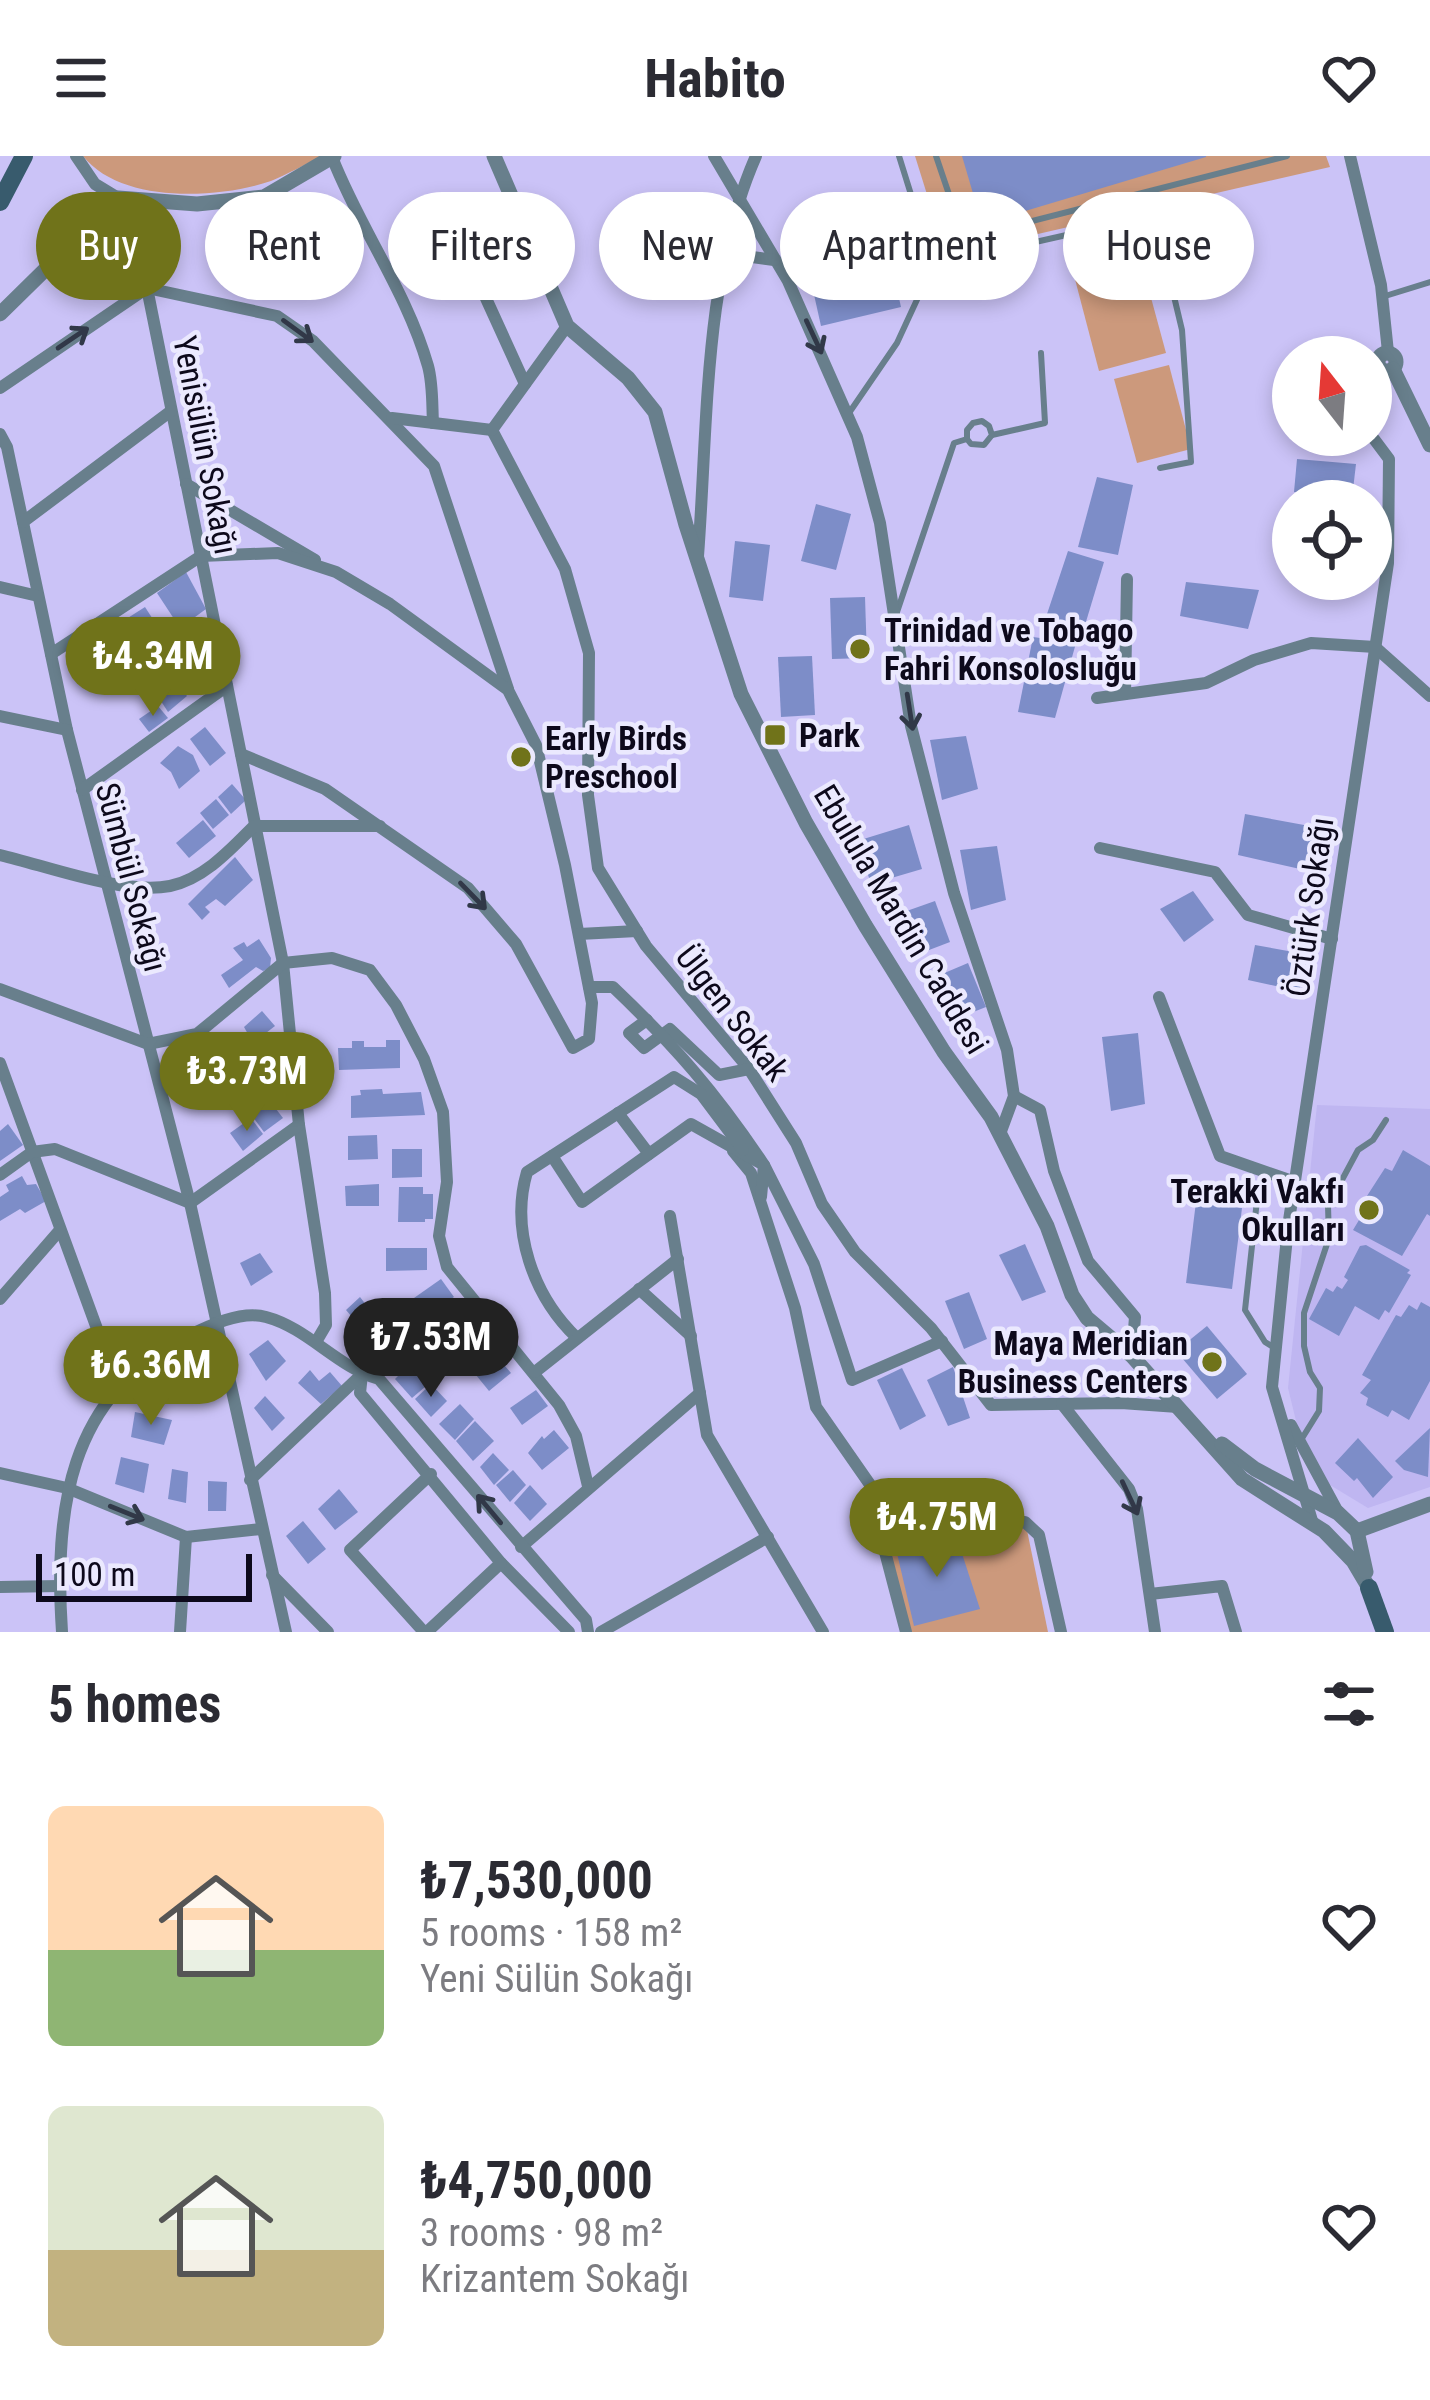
<!DOCTYPE html>
<meta charset="utf-8">
<style>
:root{--surface:#fff;--page:#f2f2f3;--text:#2b2b33;--muted:#7c7c81;--accent:#70731a}
body{margin:0;font-family:"Roboto Condensed",sans-serif;background:var(--page);color:var(--text);height:100vh;display:flex;flex-direction:column;font-size:45px;white-space:nowrap}
*{box-sizing:border-box;margin:0}
p{font-size:39px;color:var(--muted)}
.icon{flex:none;width:66px;height:66px;fill:none;stroke:currentColor;stroke-width:2;stroke-linecap:round;stroke-linejoin:round}
.map{position:relative;height:1476px;overflow:hidden}
.side{display:flex;flex-direction:column;background:var(--surface);flex:1}
.side>*{flex:none}
.top-card{position:absolute;left:36px;top:36px;width:1359px;height:108px;display:flex;gap:24px}
.needle{width:78px;rotate:343deg}
.tools{position:absolute;left:1272px;top:180px;display:grid;gap:24px}
.tools a{display:grid;place-items:center;width:120px;height:120px;border-radius:50%;background:var(--surface);box-shadow:0 6px 18px #0003;font-size:60px}
.scale{position:absolute;left:36px;bottom:30px;width:216px;box-sizing:border-box;padding-left:12px;border:6px solid #0d091b;border-top:0;font-size:33px;line-height:42px;white-space:nowrap;color:#0d091b;-webkit-text-stroke:9px #ebe9fe;paint-order:stroke}
.price{position:absolute;translate:-50% -102px;padding:0 27px;border-radius:42px;background:var(--accent);color:#fff;font-size:39px;line-height:78px;filter:drop-shadow(0 3px 6px #0008)}
.price::after{content:'';position:absolute;left:50%;top:72px;width:36px;height:27px;margin-left:-18px;background:inherit;clip-path:polygon(0 0,100% 0,50% 100%)}
.price.on{background:#222;color:#fff}
ul{padding:0;list-style:none}
li{display:flex;align-items:center;gap:36px;height:300px;padding:0 48px}
li span{display:grid;place-items:center;flex:none;width:336px;height:240px;border-radius:18px;color:#555}
li>.icon{margin-inline-start:auto}
span .icon{width:144px;height:144px;fill:#fffc;stroke-width:1}
li b{font-size:51px}
h2{display:flex;justify-content:space-between;align-items:center;height:144px;padding:0 48px;font-size:51px}
.tag{padding:0 42px;border-radius:54px;background:var(--surface);box-shadow:0 6px 18px #0003;font-size:42px;line-height:108px}
.tag.on{background:var(--accent);color:#fff}
header{display:flex;justify-content:space-between;align-items:center;height:156px;padding:0 48px;background:var(--surface);font-size:54px;font-weight:700}
.map>svg:first-child{display:block}
.built{fill:#bfb6f1}
.green{fill:#cc997c}
.building{fill:#7d8dc8}
.lines{fill:none;stroke-linecap:round;stroke-linejoin:round}
.service{stroke:#687f8c;stroke-width:6}
.minor{stroke:#687f8c;stroke-width:12}
.tertiary{stroke:#687f8c;stroke-width:15}
.secondary{stroke:#385b6d;stroke-width:18}
.oneway{stroke:#313848}
.poi-dot{fill:#70731a;stroke:#ebe9fe;stroke-width:4.5}
.labels{text-anchor:middle;stroke-width:9;stroke-linejoin:round;paint-order:stroke}
.street-label{font-size:33px;fill:#0d091b;stroke:#ebe9fe}
.poi-label{font-size:33px;font-weight:bold;fill:#0d091b;stroke:#ebe9fe;text-anchor:start}
</style>
<header><svg class="icon" aria-label="menu" viewBox="0 0 24 24"><path d="M4 6h16M4 12h16M4 18h16"/></svg>Habito<svg class="icon" aria-label="heart" viewBox="0 0 24 24"><path d="M12 20l-8-8c-3-5 5-10 8-4 3-6 11-1 8 4z"/></svg></header>
<div class="map">
<svg width="1430" height="1476" viewBox="0 0 1430 1476">
<rect width="100%" height="100%" fill="#cbc3f7"/>
<path class="built" d="M1317 949 1430 953V1331L1368 1352 1330 1329 1297 1269 1288 1232Z"/>
<g class="green">
<path d="M83 0H322C306 8 288 18 271 25 218 43 121 48 83 0Z"/>
<path d="M915 0H1326L1330 11 946 99Z"/>
<path d="M1137 90 1166 197 1099 215 1071 108Z"/>
<path d="M1169 209 1191 293 1137 307 1114 223Z"/>
<path d="M1022 1350 1048 1476H909L887 1381Z"/>
</g>
<g class="building">
<path d="M962 0H1206V1L982 68Z"/>
<path d="M878 49 901 151 821 170 798 67Z"/>
<path d="M1297 303 1356 308 1352 342 1294 336Z"/>
<path d="M1097 321 1133 329 1118 399 1078 391Z"/>
<path d="M816 348 851 358 836 414 801 405Z"/>
<path d="M735 385 770 389 763 445 729 441Z"/>
<path d="M1068 395 1104 406 1082 479 1043 470Z"/>
<path d="M186 416 206 453 180 472 157 437Z"/>
<path d="M1186 426 1259 434 1248 473 1180 460Z"/>
<path d="M865 441 867 502 832 503 830 442Z"/>
<path d="M145 451 167 485 145 499 123 465Z"/>
<path d="M1033 481 1076 487 1055 562 1018 556Z"/>
<path d="M812 500 815 559 781 561 778 501Z"/>
<path d="M176 525 187 540 168 556 157 539Z"/>
<path d="M158 550 168 562 149 576 139 563Z"/>
<path d="M205 571 226 597 210 610 190 583Z"/>
<path d="M966 580 978 633 942 644 930 584Z"/>
<path d="M178 590 193 599 200 615 179 633 171 616 160 607Z"/>
<path d="M232 628 246 644 231 658 218 641Z"/>
<path d="M216 643 229 659 213 673 200 657Z"/>
<path d="M1245 658 1315 671 1309 715 1238 699Z"/>
<path d="M203 664 216 680 189 702 176 687Z"/>
<path d="M909 669 922 713 871 728 857 685Z"/>
<path d="M997 690 1006 744 971 754 960 694Z"/>
<path d="M235 701 253 724 225 750 216 743 205 751 210 756 202 764 188 748Z"/>
<path d="M1193 735 1214 764 1184 786 1160 753Z"/>
<path d="M935 745 950 786 916 799 901 757Z"/>
<path d="M259 783 271 802 270 812 263 815 256 811 229 832 221 819 243 804 233 792 244 786 247 791Z"/>
<path d="M1255 789 1310 799 1299 835 1248 824Z"/>
<path d="M968 807 986 851 953 864 935 821Z"/>
<path d="M262 855 275 870 253 887 244 871Z"/>
<path d="M1138 877 1145 948 1111 955 1102 881Z"/>
<path d="M237 880 251 894 228 911 216 894Z"/>
<path d="M386 884H400V912L339 914 338 892H352V885H364V891H386Z"/>
<path d="M382 933 383 938 421 936 425 959 351 962V940L361 939 360 934Z"/>
<path d="M269 944 283 962 264 976 250 957Z"/>
<path d="M251 962 263 978 243 995 230 977Z"/>
<path d="M8 968 23 989 0 1005V975Z"/>
<path d="M377 979 378 1003 348 1004V980Z"/>
<path d="M392 993H422V1021L392 1022Z"/>
<path d="M1403 994 1430 1010V1060L1427 1058 1402 1100 1353 1074 1359 1064 1363 1066 1365 1062 1356 1057 1385 1012 1392 1015Z"/>
<path d="M22 1020 27 1029 36 1028 46 1045 25 1057 20 1053 0 1065V1041L9 1035 6 1029Z"/>
<path d="M379 1028V1050H346L345 1030Z"/>
<path d="M399 1031H423V1038H433V1063H425V1066H398Z"/>
<path d="M1196 1046 1242 1052 1232 1133 1186 1127Z"/>
<path d="M1025 1088 1046 1136 1022 1145 999 1099Z"/>
<path d="M1366 1089 1410 1114 1407 1117 1411 1119 1389 1157 1385 1154 1379 1164 1355 1150 1339 1180 1309 1163 1326 1132 1333 1136 1337 1130 1342 1133 1348 1124 1344 1121 1360 1090Z"/>
<path d="M386 1092H427V1114L386 1115Z"/>
<path d="M260 1097 273 1116 251 1130 240 1107Z"/>
<path d="M441 1123 454 1141 427 1160 414 1142Z"/>
<path d="M969 1136 987 1183 964 1193 945 1145Z"/>
<path d="M360 1141 370 1154 373 1151 389 1175 398 1171 413 1190 393 1209 346 1154Z"/>
<path d="M1421 1146 1430 1151V1225L1409 1264 1392 1254 1388 1261 1366 1249 1368 1242 1360 1237 1371 1224 1362 1219 1396 1159 1401 1161 1409 1149 1417 1154Z"/>
<path d="M468 1159 485 1179 472 1190 475 1194 458 1201 441 1182Z"/>
<path d="M1207 1170 1247 1218 1217 1243 1176 1195Z"/>
<path d="M268 1184 286 1205 266 1225 249 1198Z"/>
<path d="M497 1201 511 1217 489 1235 476 1219 479 1216 475 1212Z"/>
<path d="M414 1204 432 1225 412 1242 395 1223Z"/>
<path d="M953 1211 970 1262 948 1270 927 1224Z"/>
<path d="M902 1212 926 1260 900 1274 877 1224Z"/>
<path d="M310 1214 319 1225 330 1216 342 1230 321 1248 298 1227Z"/>
<path d="M431 1228 447 1245 431 1261 415 1243Z"/>
<path d="M536 1234 548 1250 522 1269 510 1252Z"/>
<path d="M265 1240 285 1262 272 1275 254 1252Z"/>
<path d="M460 1248 474 1263 455 1284 439 1268Z"/>
<path d="M135 1256 172 1264 164 1289 131 1281Z"/>
<path d="M475 1265 494 1285 473 1305 456 1285Z"/>
<path d="M1430 1272 1428 1321 1404 1314 1395 1305Z"/>
<path d="M554 1274 569 1292 542 1314 528 1297 542 1280 544 1283Z"/>
<path d="M1358 1282 1393 1321 1373 1342 1357 1322 1354 1325 1335 1307Z"/>
<path d="M493 1297 509 1314 494 1329 480 1311Z"/>
<path d="M121 1301 149 1308 144 1337 115 1328Z"/>
<path d="M172 1313 188 1316 186 1347 168 1343Z"/>
<path d="M513 1314 526 1329 510 1346 496 1329Z"/>
<path d="M208 1325 227 1326 226 1355H208Z"/>
<path d="M530 1329 547 1348 530 1365 514 1347Z"/>
<path d="M339 1333 358 1356 335 1374 318 1353Z"/>
<path d="M303 1365 326 1393 308 1408 286 1380Z"/>
<path d="M956 1379 980 1453 914 1470 896 1393Z"/>
</g>
<g class="lines">
<g class="service">
<path d="M899 0 933 109 1102 71 1157 69 1182 174 1191 306 1160 312"/>
<path d="M936 0 955 56 993 75 1287 0"/>
<path d="M1382 141 1430 126"/>
<path d="M849 257 897 187 933 109"/>
<path d="M992 279 1045 267 1041 197"/>
<path d="M897 456 954 287 967 283V274L973 267 982 265 989 270 992 279 984 289 971 288 967 283"/>
<path d="M1237 1032 1258 1035 1245 1154 1265 1186 1273 1191"/>
<path d="M1301 1284 1319 1255 1320 1232 1310 1216 1304 1190V1157L1329 1082 1328 1050 1358 994 1373 984 1386 964"/>
</g>
<g class="minor">
<path d="M76 0 95 28 118 42 147 132 283 807 299 969 325 1137 326 1169 316 1186"/>
<path d="M714 0 788 125 857 281 880 367 911 570 954 737 1007 894 1014 940 1000 978"/>
<path d="M1350 0 1381 129 1388 196"/>
<path d="M332 1C360 73 407 136 428 210 433 228 432 249 433 267"/>
<path d="M448 59 525 228"/>
<path d="M720 115 745 100 774 104"/>
<path d="M147 132 277 160 313 185 434 310 508 533"/>
<path d="M0 232 147 132"/>
<path d="M392 262 492 274"/>
<path d="M492 274 565 413 589 497 588 639 598 712 646 790 749 913 796 987 822 1048 855 1096 931 1172 991 1249 1121 1247 1178 1251"/>
<path d="M492 274 567 170"/>
<path d="M0 278 7 291 67 574 190 1047 286 1476"/>
<path d="M186 328 315 404"/>
<path d="M23 366 171 255"/>
<path d="M698 400C708 270 703 120 756 0"/>
<path d="M0 431 38 440"/>
<path d="M51 498 201 400 278 397 336 416 390 448 508 534 536 589 565 709 592 847 589 883 573 892 516 788 468 732 325 633 241 598"/>
<path d="M1125 538 1127 423"/>
<path d="M1097 542 1206 527 1254 504 1311 487 1375 491 1430 540"/>
<path d="M0 560 67 574"/>
<path d="M82 634 227 530"/>
<path d="M1100 692 1215 716 1248 759 1332 783"/>
<path d="M0 699C47 710 123 739 170 730 204 723 231 693 254 670H380"/>
<path d="M579 778 637 775"/>
<path d="M0 833 148 888 197 878 283 807 332 802 370 814 396 849 424 903 443 956 447 1026 439 1080 447 1111 559 1249 576 1280 588 1330"/>
<path d="M1159 841 1220 1000 1295 1026"/>
<path d="M647 864 629 877 644 892 670 873 719 919 749 913"/>
<path d="M0 907 119 1233"/>
<path d="M1014 940 1040 954 1054 1015 1088 1105 1135 1161 1132 1200"/>
<path d="M618 957 649 998"/>
<path d="M733 995 751 1017 795 1152 816 1251 887 1353 923 1339"/>
<path d="M552 1000 582 1046 691 968 764 1009C716 937 675 890 613 831H589"/>
<path d="M0 1019 32 996 55 993 190 1047 299 969"/>
<path d="M761 1041 764 1009 814 1108 852 1224 942 1185"/>
<path d="M670 1060 707 1279 823 1476"/>
<path d="M639 1133 691 1180"/>
<path d="M0 1143 60 1074"/>
<path d="M577 1182C533 1140 510 1074 527 1016L674 921 701 938 743 994"/>
<path d="M535 1216 678 1103"/>
<path d="M362 1218 360 1237 501 1407 569 1476"/>
<path d="M1062 1248 1129 1333 1137 1353 1155 1476"/>
<path d="M1291 1269 1338 1356"/>
<path d="M0 1317 67 1332 186 1381 261 1373"/>
<path d="M250 1324 361 1219"/>
<path d="M1313 1368 1272 1231 1288 1071 1388 407 1389 303 1374 283"/>
<path d="M521 1391 700 1237"/>
<path d="M272 1419 328 1476"/>
<path d="M0 1431 59 1430"/>
<path d="M1150 1438 1222 1430 1236 1476"/>
<path d="M62 1476C54 1357 67 1240 186 1181 208 1170 241 1154 266 1161 308 1172 338 1212 379 1223L586 1464 588 1476"/>
<path d="M180 1476 186 1381"/>
<path d="M424 1476 350 1394 431 1318"/>
<path d="M427 1476 501 1407"/>
<path d="M601 1476 768 1381"/>
<path d="M906 1476 885 1396 900 1380 1025 1366 1039 1379 1061 1476"/>
</g>
<g class="tertiary">
<path d="M494 0 567 170 628 222 655 256 686 369 741 538 806 667 865 769 944 896 991 961 1047 1070 1072 1139 1087 1162 1132 1200 1242 1323 1324 1375 1353 1405 1369 1432"/>
<path d="M0 158 118 42 197 48 264 41 334 0"/>
<circle cx="1387" cy="206" r="9"/>
<path d="M1393 213 1430 289"/>
<path d="M1222 1288 1255 1313 1338 1357 1357 1375 1366 1416"/>
<path d="M1357 1375 1430 1348"/>
</g>
<g class="secondary">
<path d="M0 46 24 0"/>
<path d="M1369 1432 1385 1476"/>
</g>
</g>
<defs><path id="oneway-shaft" d="M-6 0H5M1.5-3L5.5 0L1.5 3" fill="none" stroke-width="1.6" stroke-linecap="round" stroke-linejoin="round" transform="scale(3)"/></defs>
<g class="oneway">
<use href="#oneway-shaft" transform="translate(298 175) rotate(36)"/>
<use href="#oneway-shaft" transform="translate(814 181) rotate(65)"/>
<use href="#oneway-shaft" transform="translate(73 182) rotate(-34)"/>
<use href="#oneway-shaft" transform="translate(910 556) rotate(81)"/>
<use href="#oneway-shaft" transform="translate(473 740) rotate(46)"/>
<use href="#oneway-shaft" transform="translate(1130 1342) rotate(65)"/>
<use href="#oneway-shaft" transform="translate(489 1353) rotate(-130)"/>
<use href="#oneway-shaft" transform="translate(127 1357) rotate(22)"/>
</g>
<g class="poi-dot">
<circle cx="860" cy="493" r="12"/>
<rect x="763" y="567" width="24" height="24" rx="6"/>
<circle cx="521" cy="601" r="12"/>
<circle cx="1369" cy="1054" r="12"/>
<circle cx="1212" cy="1206" r="12"/>
</g>
<g class="labels">
<g class="street-label">
<text transform="translate(206 289) rotate(79)" y="12">Yenisülün Sokağı</text>
<text transform="translate(132 721) rotate(75)" y="12">Sümbül Sokağı</text>
<text transform="translate(1309 751) rotate(-82)" y="12">Öztürk Sokağı</text>
<text transform="translate(902 763) rotate(59)" y="12">Ebulula Mardin Caddesi</text>
<text transform="translate(733 857) rotate(52)" y="12">Ülgen Sokak</text>
</g>
<g class="poi-label">
<text x="884" y="486">Trinidad ve Tobago<tspan x="884" dy="38">Fahri Konsolosluğu</tspan></text>
<text x="799" y="591">Park</text>
<text x="545" y="594">Early Birds<tspan x="545" dy="38">Preschool</tspan></text>
<text x="1345" y="1047" text-anchor="end">Terakki Vakfı<tspan x="1345" dy="38">Okulları</tspan></text>
<text x="1188" y="1199" text-anchor="end">Maya Meridian<tspan x="1188" dy="38">Business Centers</tspan></text>
</g>
</g>
</svg>
<div class="tools">
<a><svg class="needle" viewBox="-14 -14 28 28"><path d="M0-13l5 13h-10z" fill="#e53935"/><path d="M0 13l5-13h-10z" fill="#7c7c81"/></svg></a>
<a><svg class="icon" aria-label="locate" viewBox="0 0 24 24"><circle cx="12" cy="12" r="6"/><path d="M12 2v4M12 18v4M2 12h4M18 12h4"/></svg></a>
</div>
<div class="scale">100 m</div>
<b class="price" style="left:153px;top:563px">₺4.34M</b>
<b class="price" style="left:247px;top:978px">₺3.73M</b>
<b class="price on" style="left:431px;top:1244px">₺7.53M</b>
<b class="price" style="left:151px;top:1272px">₺6.36M</b>
<b class="price" style="left:937px;top:1424px">₺4.75M</b>
<div class="top-card">
<a class="tag on">Buy</a>
<a class="tag">Rent</a>
<a class="tag">Filters</a>
<a class="tag">New</a>
<a class="tag">Apartment</a>
<a class="tag">House</a>
</div>
</div>
<section class="side">
<h2>5 homes<svg class="icon" aria-label="filters" viewBox="0 0 24 24"><path d="M4 7h16M4 17h16"/><circle cx="9" cy="7" r="2"/><circle cx="15" cy="17" r="2"/></svg></h2>
<ul>
<li><span style="background:linear-gradient(#ffd9b3 60%,#8fb573 0)"><svg class="icon" aria-label="home" viewBox="0 0 24 24"><path d="M3 11l9-7 9 7M6 9v11h12V9"/></svg></span><div><b>₺7,530,000</b><p>5 rooms · 158 m²</p><p>Yeni Sülün Sokağı</p></div><svg class="icon" aria-label="heart" viewBox="0 0 24 24"><path d="M12 20l-8-8c-3-5 5-10 8-4 3-6 11-1 8 4z"/></svg></li>
<li><span style="background:linear-gradient(#dfe7d0 60%,#c2b280 0)"><svg class="icon" aria-label="home" viewBox="0 0 24 24"><path d="M3 11l9-7 9 7M6 9v11h12V9"/></svg></span><div><b>₺4,750,000</b><p>3 rooms · 98 m²</p><p>Krizantem Sokağı</p></div><svg class="icon" aria-label="heart" viewBox="0 0 24 24"><path d="M12 20l-8-8c-3-5 5-10 8-4 3-6 11-1 8 4z"/></svg></li>
</ul>
</section>
